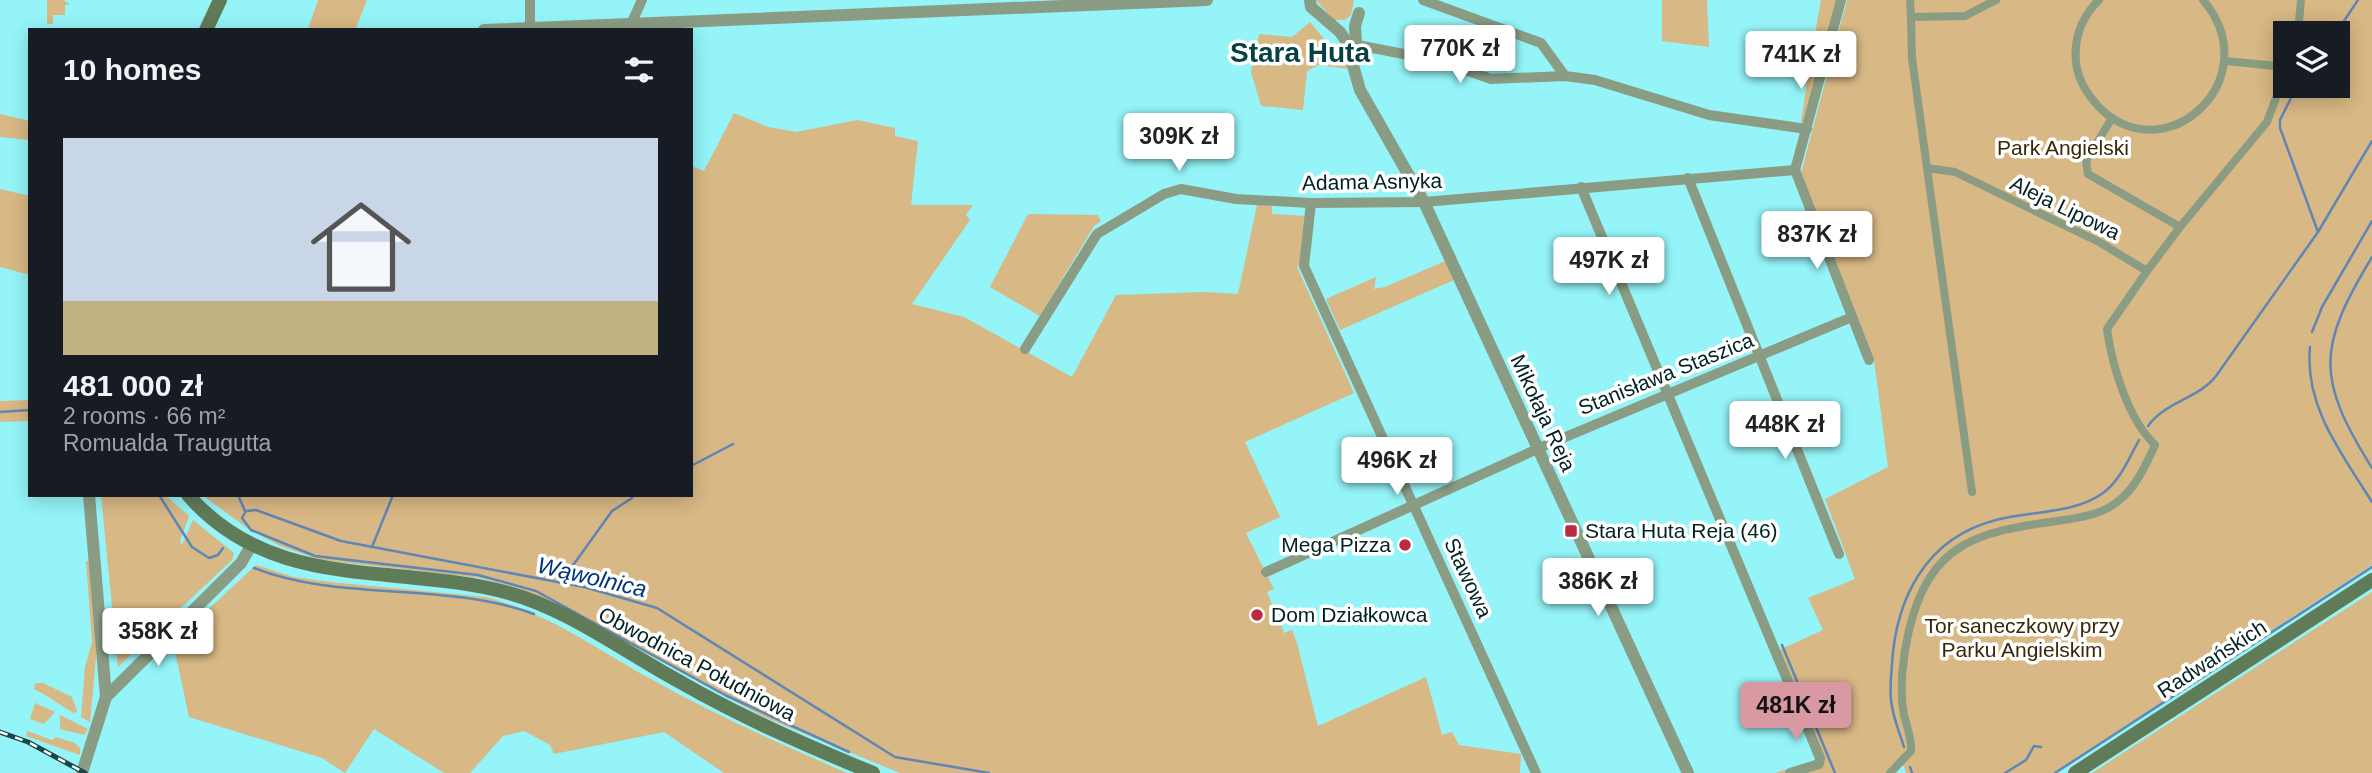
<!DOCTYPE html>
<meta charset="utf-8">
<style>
:root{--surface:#171b24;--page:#20242c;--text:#f1f3f6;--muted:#9ea1a6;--line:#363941;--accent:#d999a3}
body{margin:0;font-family:Arial,sans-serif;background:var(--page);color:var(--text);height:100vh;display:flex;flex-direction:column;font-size:26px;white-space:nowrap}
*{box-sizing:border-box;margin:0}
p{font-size:23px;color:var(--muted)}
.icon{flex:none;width:38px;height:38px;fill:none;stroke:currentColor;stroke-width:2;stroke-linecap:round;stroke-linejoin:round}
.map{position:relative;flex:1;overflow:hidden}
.panel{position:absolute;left:28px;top:28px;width:665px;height:469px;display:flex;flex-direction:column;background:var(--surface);border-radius:0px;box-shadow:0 4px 18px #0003}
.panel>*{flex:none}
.tools{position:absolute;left:2273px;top:21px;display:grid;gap:14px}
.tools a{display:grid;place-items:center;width:77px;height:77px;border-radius:0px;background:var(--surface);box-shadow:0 4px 18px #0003;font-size:35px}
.price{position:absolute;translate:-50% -60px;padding:0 16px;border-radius:7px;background:#fff;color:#222;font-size:23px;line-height:46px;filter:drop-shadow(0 2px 4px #0008)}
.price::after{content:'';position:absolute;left:50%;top:42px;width:21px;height:16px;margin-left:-10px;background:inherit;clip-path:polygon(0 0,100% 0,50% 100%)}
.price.selected{background:var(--accent);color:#111}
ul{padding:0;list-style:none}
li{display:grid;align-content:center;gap:14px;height:371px;padding:0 35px}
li+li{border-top:2px solid var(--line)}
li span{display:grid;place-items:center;height:217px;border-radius:0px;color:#555}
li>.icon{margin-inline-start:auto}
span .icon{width:126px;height:126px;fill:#fffc;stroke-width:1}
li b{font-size:30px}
h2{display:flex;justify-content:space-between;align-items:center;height:84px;padding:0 35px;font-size:30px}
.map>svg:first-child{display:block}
.green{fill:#d8b884;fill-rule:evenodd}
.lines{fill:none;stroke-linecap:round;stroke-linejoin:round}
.stream{stroke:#5f86b5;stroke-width:2.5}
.pedestrian{stroke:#8a9c84;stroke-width:8}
.minor{stroke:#8a9c84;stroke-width:10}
.tertiary{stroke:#8a9c84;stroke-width:12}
.secondary{stroke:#607b58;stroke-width:14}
.rail-casing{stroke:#1b4648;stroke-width:5}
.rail{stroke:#fff;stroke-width:2.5;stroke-dasharray:8;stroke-linecap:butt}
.poi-dot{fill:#bb2a3e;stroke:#fff;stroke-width:2.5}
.labels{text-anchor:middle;stroke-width:7;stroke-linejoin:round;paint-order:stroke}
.park-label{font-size:21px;fill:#3a2807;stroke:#fff}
.street-label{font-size:21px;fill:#022123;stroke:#fff}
.poi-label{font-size:21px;fill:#022123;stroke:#fff;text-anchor:start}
.water-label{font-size:23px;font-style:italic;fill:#00347d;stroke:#fff}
.district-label{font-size:28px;font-weight:bold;fill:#084143;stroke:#fff}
</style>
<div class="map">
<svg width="2372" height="773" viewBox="0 0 2372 773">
<rect width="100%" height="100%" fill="#94f4f8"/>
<g class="green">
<path d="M47 0H63L70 4 65 5V15H53V24H47Z"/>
<path d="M318 0H367L356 28 308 29Z"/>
<path d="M1316 0H1354L1351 15 1345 20H1334Z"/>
<path d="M1662 0H1707L1709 47 1662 41Z"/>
<path d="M1821 0H1837L1827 40 1820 44 1814 39Z"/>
<path d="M1847 0H2372V565L2053 773H1906L1903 765 1896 773H1775L1817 760 1777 651 1823 630 1808 598 1855 579 1825 499 1888 467 1874 360 1801 173ZM2286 33H2338V86H2286Z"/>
<path d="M1310 22 1349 69 1319 65 1307 71 1303 110 1261 106 1251 72 1259 34 1292 37Z"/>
<path d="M1407 43 1432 45V55L1406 50Z"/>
<path d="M1810 61 1817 76 1806 122H1801Z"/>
<path d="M734 113 768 127 796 132 857 120 895 128V136L918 141 911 205H973L966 215 970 220 912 304 964 317 1072 377 1116 295 1206 292 1238 294 1257 205 1272 206V214L1307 216 1302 262 1297 267 1354 393 1245 442 1280 517 1246 533 1274 589 1267 592 1284 633 1292 630 1297 643 1318 726 1426 677 1442 735 1452 732 1459 745 1521 754 1520 773H900L764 717 554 603 515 587 480 578 321 560 280 546 247 528 202 495H691V166L704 171Z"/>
<path d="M0 114 30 121V140L0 137Z"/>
<path d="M0 189 30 196V275L0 267Z"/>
<path d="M1028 214 1098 215 1101 221 1094 226 1040 316 990 287Z"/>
<path d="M1445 261 1454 280 1340 330 1326 299 1376 277 1374 289 1385 287Z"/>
<path d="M30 400V421L0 422V401Z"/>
<path d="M101 495H165L189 516 180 541 182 545 193 520 234 553 232 560 118 667Z"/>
<path d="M86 561H89L97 647 90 722 81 717 85 667 92 642Z"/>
<path d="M256 565 294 577 330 582 486 597C550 614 593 647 649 678 713 714 780 744 847 773H724L664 732 554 754 550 745 524 731 503 736 470 773H444L374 729 345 773 322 758 189 717 173 642Z"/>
<path d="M2372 592V773H2092Z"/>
<path d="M35 683H43L72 697 77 711 74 713C59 705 49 696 34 689Z"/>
<path d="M35 703 55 712 44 724 30 719Z"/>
<path d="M60 715 88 729 84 735 60 729Z"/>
<path d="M27 731 52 740 56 737 75 743 80 748V755L26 736Z"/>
</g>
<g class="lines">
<g class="stream">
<path d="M2336 33 2358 0"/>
<path d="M2297 86 2280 120V128L2318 232"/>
<path d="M2372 257C2317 348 2316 378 2372 468"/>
<path d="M2312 332 2322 307 2372 221"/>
<path d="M2310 347C2304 406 2342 454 2372 502"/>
<path d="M0 412 30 410"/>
<path d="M2148 426C2166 401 2198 399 2216 376L2318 232 2372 141"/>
<path d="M691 466 733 444"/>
<path d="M159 495 192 547 209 558 218 555 223 548"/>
<path d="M238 495 245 511"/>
<path d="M372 547 393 495"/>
<path d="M254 568C339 602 443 581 534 614"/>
<path d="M561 582 612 511 632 498"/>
<path d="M1782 645 1835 773"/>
<path d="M1904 747C1900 734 1894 720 1892 706 1889 693 1891 678 1892 664 1896 598 1926 538 1996 520 2028 511 2075 514 2103 493 2120 481 2129 458 2139 440"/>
<path d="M849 752 725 695 536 591 478 575 315 556 251 530 242 518 246 511 256 510 341 541 584 587 657 608 895 757 989 773"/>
<path d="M1910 767 1912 773"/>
<path d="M2005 773 2026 760 2034 746 2041 747"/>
<path d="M2055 773 2372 567"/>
</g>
<g class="pedestrian">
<path d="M1910 0 1911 17"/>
<path d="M2099 0C2080 18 2072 43 2077 69 2080 83 2088 95 2098 106 2164 175 2270 79 2203 0"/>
<path d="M2298 33 2301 0"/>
<path d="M2226 61 2286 67"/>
<path d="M2112 118 2086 161 2088 174 2180 227 2267 122 2286 71"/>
<path d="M1927 168 1972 492"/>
<path d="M2147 271 2180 227"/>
<path d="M1890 773 1911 751C1912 739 1907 727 1904 715 1899 689 1903 655 1909 630 1930 543 1976 532 2057 521 2077 518 2101 515 2117 502 2135 489 2146 465 2155 445 2128 419 2112 366 2107 329L2147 271 2099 242 1955 172 1927 168 1912 58 1911 17 1965 16 1996 0"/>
</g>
<g class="minor">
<path d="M530 0V28"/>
<path d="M1423 0 1541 43 1565 76"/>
<path d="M631 24 642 0"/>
<path d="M1357 45 1440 61 1491 79 1565 76 1595 80 1709 115 1807 129"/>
<path d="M1795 170 1869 360"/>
<path d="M1795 170 1841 0"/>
<path d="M1688 178 1839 554"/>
<path d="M1581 187 1820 758 1819 764 1790 773"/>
<path d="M1311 203 1304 266 1536 773"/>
<path d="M1025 349 1097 234 1164 194 1181 189 1236 199 1311 203 1424 202 1795 170"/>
<path d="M1266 572 1544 446 1852 317"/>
</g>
<g class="tertiary">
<path d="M1310 0 1311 7 1340 32 1346 41 1360 90 1424 202 1688 773"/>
<path d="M484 30 1207 0"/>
<path d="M1357 61 1355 26 1359 13"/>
<path d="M89 495 106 697"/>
<path d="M82 773 106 697 241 563 251 546"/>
</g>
<g class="secondary">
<path d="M206 30 220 0"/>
<path d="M188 495C275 594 396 562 509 593 570 610 626 653 682 683 743 718 808 746 873 773"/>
<path d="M2075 773 2372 580"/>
</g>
<g class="rail-casing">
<path id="rail" d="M0 732 28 742 85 773"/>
</g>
<use href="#rail" class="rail"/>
</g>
<g class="poi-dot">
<rect x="1564" y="524" width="14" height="14" rx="3.5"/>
<circle cx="1405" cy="545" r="7"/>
<circle cx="1257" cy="615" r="7"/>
</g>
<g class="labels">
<g class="park-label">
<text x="2063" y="155">Park Angielski</text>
<text x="2022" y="633">Tor saneczkowy przy<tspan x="2022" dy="24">Parku Angielskim</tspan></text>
</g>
<g class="street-label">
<text transform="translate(1372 182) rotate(-1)" y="7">Adama Asnyka</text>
<text transform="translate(2065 208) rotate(26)" y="7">Aleja Lipowa</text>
<text transform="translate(1666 374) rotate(-22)" y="7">Stanisława Staszica</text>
<text transform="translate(1543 413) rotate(65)" y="7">Mikołaja Reja</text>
<text transform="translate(1468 578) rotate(65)" y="7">Stawowa</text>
<text transform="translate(2212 659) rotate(-33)" y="7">Radwańskich</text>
<text transform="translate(697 664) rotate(28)" y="7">Obwodnica Południowa</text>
</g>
<g class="poi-label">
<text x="1585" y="538">Stara Huta Reja (46)</text>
<text x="1391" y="552" text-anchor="end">Mega Pizza</text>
<text x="1271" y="622">Dom Działkowca</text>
</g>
<g class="water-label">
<text transform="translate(592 577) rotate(13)" y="8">Wąwolnica</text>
</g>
<g class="district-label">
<text x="1300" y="62">Stara Huta</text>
</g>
</g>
</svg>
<div class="tools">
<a><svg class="icon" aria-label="layers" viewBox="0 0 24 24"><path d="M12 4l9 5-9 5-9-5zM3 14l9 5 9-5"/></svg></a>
</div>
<b class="price" style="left:1460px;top:85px">770K zł</b>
<b class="price" style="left:1801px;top:91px">741K zł</b>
<b class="price" style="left:1179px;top:173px">309K zł</b>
<b class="price" style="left:1817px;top:271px">837K zł</b>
<b class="price" style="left:1609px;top:297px">497K zł</b>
<b class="price" style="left:1785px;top:461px">448K zł</b>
<b class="price" style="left:1397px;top:497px">496K zł</b>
<b class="price" style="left:1598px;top:618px">386K zł</b>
<b class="price" style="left:158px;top:668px">358K zł</b>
<b class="price selected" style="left:1796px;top:742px">481K zł</b>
<section class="panel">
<h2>10 homes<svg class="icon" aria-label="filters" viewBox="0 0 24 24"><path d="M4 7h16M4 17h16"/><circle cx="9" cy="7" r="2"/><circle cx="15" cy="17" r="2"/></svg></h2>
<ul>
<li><span style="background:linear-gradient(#c9d6e8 75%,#c2b280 0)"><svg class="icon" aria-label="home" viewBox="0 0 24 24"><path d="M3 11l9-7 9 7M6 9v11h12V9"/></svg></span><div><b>481 000 zł</b><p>2 rooms · 66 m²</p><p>Romualda Traugutta</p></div></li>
</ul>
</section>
</div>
